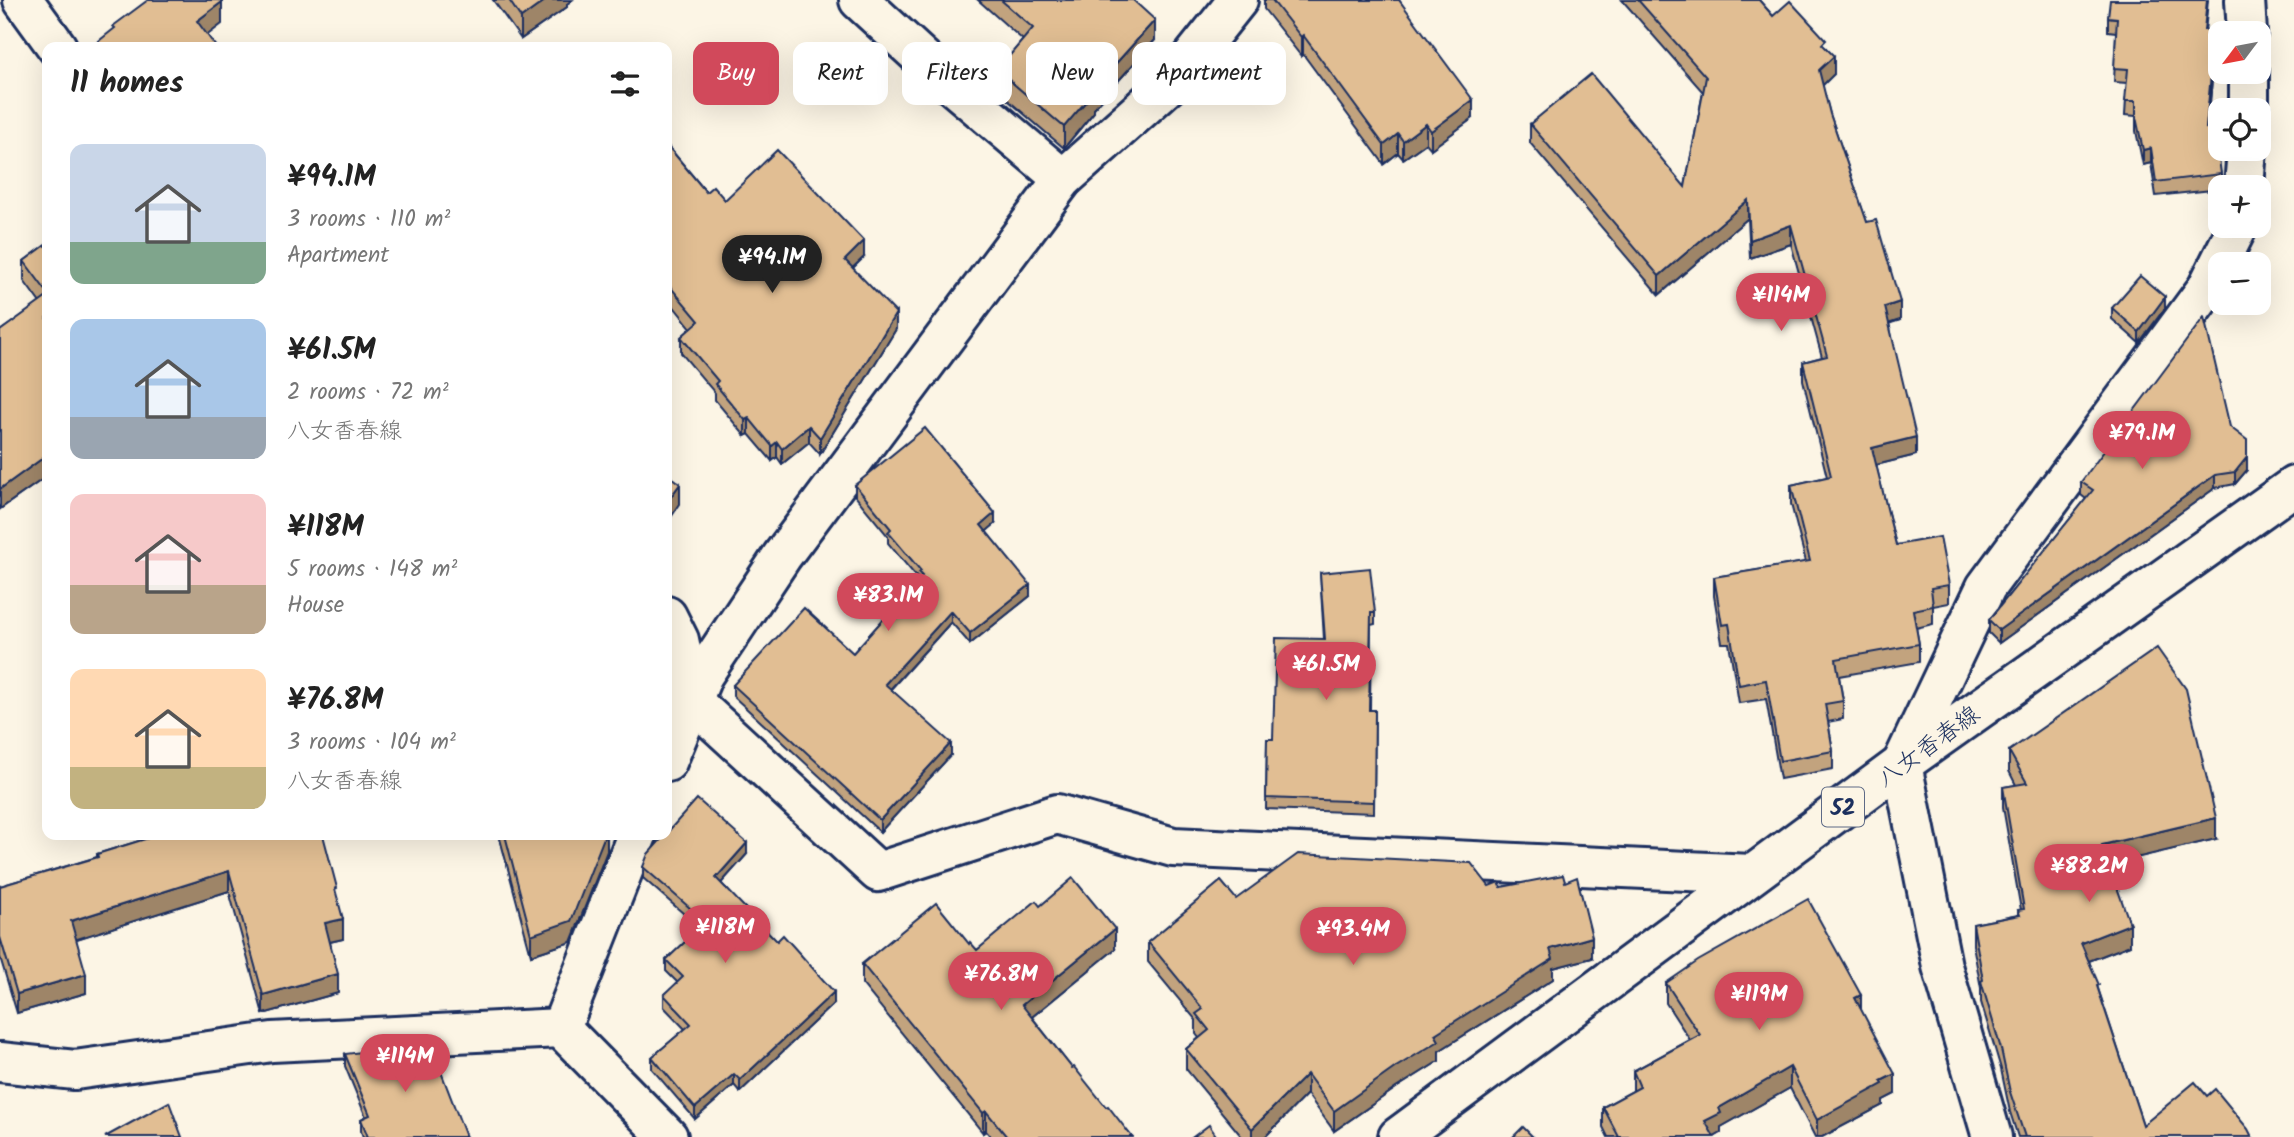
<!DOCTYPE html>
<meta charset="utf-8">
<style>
:root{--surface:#fff;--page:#f6f6f6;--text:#222;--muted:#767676;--accent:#d1495b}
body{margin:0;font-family:Kalam,"Klee One",sans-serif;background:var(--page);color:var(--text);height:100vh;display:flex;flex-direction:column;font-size:26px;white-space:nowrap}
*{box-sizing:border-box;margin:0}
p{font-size:23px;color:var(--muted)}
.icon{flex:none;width:38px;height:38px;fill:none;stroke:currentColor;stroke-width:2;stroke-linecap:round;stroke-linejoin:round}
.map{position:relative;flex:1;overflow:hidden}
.sheet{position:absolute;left:42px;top:42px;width:630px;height:798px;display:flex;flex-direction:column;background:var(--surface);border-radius:14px;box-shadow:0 7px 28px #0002}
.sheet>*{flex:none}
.hud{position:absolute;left:693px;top:42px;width:665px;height:63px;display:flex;gap:14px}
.needle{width:46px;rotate:238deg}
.fabs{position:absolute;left:2208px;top:21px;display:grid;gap:14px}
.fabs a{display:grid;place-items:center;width:63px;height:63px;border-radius:14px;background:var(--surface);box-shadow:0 7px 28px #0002;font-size:35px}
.price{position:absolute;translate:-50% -60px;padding:0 16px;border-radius:24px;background:var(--accent);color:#fff;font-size:23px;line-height:46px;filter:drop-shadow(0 2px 4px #0008)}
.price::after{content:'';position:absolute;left:50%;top:42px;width:21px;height:16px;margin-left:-10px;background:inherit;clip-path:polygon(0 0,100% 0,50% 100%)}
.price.active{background:#222;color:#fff}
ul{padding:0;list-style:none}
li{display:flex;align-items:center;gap:21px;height:175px;padding:0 28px}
li span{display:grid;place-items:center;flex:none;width:196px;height:140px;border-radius:14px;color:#555}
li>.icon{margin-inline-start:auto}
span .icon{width:84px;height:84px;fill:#fffc;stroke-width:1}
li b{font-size:30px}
h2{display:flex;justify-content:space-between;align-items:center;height:84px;padding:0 28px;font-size:30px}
.pill{padding:0 24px;border-radius:14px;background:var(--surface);box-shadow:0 7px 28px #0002;font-size:24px;line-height:63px}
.pill.active{background:var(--accent);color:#fff}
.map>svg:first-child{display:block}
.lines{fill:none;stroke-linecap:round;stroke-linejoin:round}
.street-casing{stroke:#1b2f5e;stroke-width:44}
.primary-casing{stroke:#1b2f5e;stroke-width:44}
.street{stroke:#fcf5e5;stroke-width:38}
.primary{stroke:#fcf5e5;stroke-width:38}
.wall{fill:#c2a37e;stroke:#1b2f5e;stroke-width:2}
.shaded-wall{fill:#9e8567;stroke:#1b2f5e;stroke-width:2}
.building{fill:#e1be93;stroke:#1b2f5e;stroke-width:2}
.labels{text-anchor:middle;stroke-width:5;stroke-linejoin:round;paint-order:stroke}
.shield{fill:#fcf5e5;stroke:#5e6a86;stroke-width:2}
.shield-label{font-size:23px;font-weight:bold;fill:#1b2f5e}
.street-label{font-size:24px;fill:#1b2f5e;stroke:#fcf5e5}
</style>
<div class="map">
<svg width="2294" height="1137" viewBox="0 0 2294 1137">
<rect width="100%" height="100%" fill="#fcf5e5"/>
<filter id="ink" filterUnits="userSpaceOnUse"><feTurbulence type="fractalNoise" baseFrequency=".0143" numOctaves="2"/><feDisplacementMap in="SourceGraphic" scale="14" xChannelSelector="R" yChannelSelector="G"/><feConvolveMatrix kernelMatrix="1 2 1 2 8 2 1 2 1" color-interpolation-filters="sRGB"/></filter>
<g filter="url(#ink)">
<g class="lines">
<g class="street-casing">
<g id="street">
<path d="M23 0 57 47"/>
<path d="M859 0 945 79 1063 179"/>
<path d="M2245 0 2247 33"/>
<path d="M2249 72V110"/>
<path d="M2244 187 2247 149"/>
<path d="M667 616 679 640 692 701 878 872 1057 814 1173 847 1752 874"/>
<path d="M667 762 703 675 782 556 1063 179 1175 79 1238 0"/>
<path d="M561 1028 637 835"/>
<path d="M0 1062 75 1070 272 1042 561 1028 668 1137"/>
<path d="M1992 1137 1942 966 1902 764 1986 587 2207 288 2238 226"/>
</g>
</g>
<g class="primary-casing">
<path id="primary" d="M1398 1137 1902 764 2294 486"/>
</g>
<use href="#street" class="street"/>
<use href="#primary" class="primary"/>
</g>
<g class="wall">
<path d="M493 0H572L567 4V7L521 39Z"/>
<path d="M978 0H1133L1155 40 1094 108V112L1064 148 1002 95V90L1000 88V67L1023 40Z"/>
<path d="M1264 0H1399L1473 118 1431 149 1426 143 1403 159 1398 153 1384 164 1303 54 1301 56 1264 9Z"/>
<path d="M1622 0H1759L1773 16 1826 48 1834 74 1822 85 1830 114 1900 320 1889 323 1916 455 1876 465 1896 545 1949 585V603L1933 606V624L1916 628 1919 644V662L1839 676 1843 701V719L1828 722 1833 751V769L1780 779 1766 699 1739 703 1729 643H1722L1714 596V577L1806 562 1791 504V485L1827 477 1803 380V362L1822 357 1791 244 1750 258 1748 218 1659 295 1530 143V124L1685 187 1703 92Z"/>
<path d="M2108 17 2206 30 2215 45 2208 128 2221 174V189L2156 196 2151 163 2143 165 2136 131V116L2125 115 2127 83 2114 82 2116 32 2108 31Z"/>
<path d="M667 145 706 192 864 257 853 268 896 329 820 454 809 442 782 464 777 457 772 461 749 434 745 436 715 400V393L681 353V337L691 328 667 298Z"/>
<path d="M47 244V476L0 509V331L40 303 24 281V261Z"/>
<path d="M2112 308H2165L2139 343 2112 319Z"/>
<path d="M2230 427 2247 470 2235 484 2215 488 1999 643 1989 633V620L2086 499 2081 495V482Z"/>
<path d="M855 485 995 524 986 531 1030 596 970 644 951 622 891 689 951 755 880 832 733 696V685L853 653 919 580 888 543V536L855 496Z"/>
<path d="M1320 573 1375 613V624L1371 625 1370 710H1375L1374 813 1266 809 1267 739H1273L1324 639Z"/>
<path d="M2009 751 2216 839 2108 864 2130 945 2089 961 2143 1125 2207 1096 2252 1137H2018L2010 1112 2001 1069 1981 1002V988L1973 945V924L2018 915V910H2021L2003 807V787L2016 785 2009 771Z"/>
<path d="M158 835 337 897 343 939 330 942 338 993 263 1014 229 891 76 939 86 993 17 1013 0 957V886L97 857V854Z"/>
<path d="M499 835H607V851L571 942 531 955Z"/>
<path d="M747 854 721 883 834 1003 740 1092 734 1085 695 1119 652 1069V1057L685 1029 664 1007V995L678 983 666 971V960L700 928 643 878V867Z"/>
<path d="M1489 886 1501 887 1592 958 1553 968V979L1439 1051V1061L1396 1088 1334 1131 1307 1094 1265 1137H1242L1186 1069V1049L1199 1038 1196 1034V1020L1148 962V942L1236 899Z"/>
<path d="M1040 906 1115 949 1032 1017 1072 1068 1132 1137H991L986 1131 983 1133 862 984V964L969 944 977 950Z"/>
<path d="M1666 983 1861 1010 1895 1094 1883 1100V1105L1822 1137H1815L1790 1088 1721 1127V1133L1714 1137H1608L1603 1127V1107L1633 1091V1071L1690 1040 1666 1003Z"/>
<path d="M345 1054 466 1137H363L361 1131V1119L366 1117 345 1066Z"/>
</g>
<g class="shaded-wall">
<path d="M546 0H572L567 4V7L521 39V18Z"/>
<path d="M2207 0H2208L2204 44V30Z"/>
<path d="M222 2V24L197 43V21Z"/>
<path d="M1155 20V40L1094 108V112L1064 148V127L1092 90Z"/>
<path d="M2215 31V45L2206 142V128Z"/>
<path d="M1303 35V54L1301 56V37Z"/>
<path d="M1834 56V74L1819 89V70Z"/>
<path d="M1473 100V118L1431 149V131Z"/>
<path d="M1426 124V143L1403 159V141Z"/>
<path d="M1398 134V153L1384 164V145Z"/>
<path d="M2151 148V163L2143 165V150Z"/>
<path d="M1748 200V218L1659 295V276Z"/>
<path d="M1791 225V244L1750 258V240Z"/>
<path d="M864 241V257L845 275V260Z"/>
<path d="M2165 297V308L2139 343V332Z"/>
<path d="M1900 302V320L1885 325V307Z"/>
<path d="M896 313V329L820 454V438Z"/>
<path d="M749 418V434L745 436V420Z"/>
<path d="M809 426V442L782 464V449Z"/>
<path d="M1916 437V455L1872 466V448Z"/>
<path d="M777 442V457L772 461V446Z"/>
<path d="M47 455V476L0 509V489Z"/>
<path d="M2247 457V470L2235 484V472Z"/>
<path d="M2215 475V488L1999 643V630Z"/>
<path d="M680 484V504L667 523V502Z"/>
<path d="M995 513V524L981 536V525Z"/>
<path d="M1030 585V596L970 644V633Z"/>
<path d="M951 611V622L885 695V684Z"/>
<path d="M667 681H668V701L667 702Z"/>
<path d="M951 743V755L880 832V820Z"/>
<path d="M2216 818V839L2102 866V845Z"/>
<path d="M605 835H607V851L571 942 531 955V935Z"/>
<path d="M747 843V854L716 889V878Z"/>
<path d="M229 871V891L71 941V921Z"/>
<path d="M343 919V939L325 943V923Z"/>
<path d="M2130 924V945L2081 964V943Z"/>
<path d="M1115 929V949L1022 1025V1005Z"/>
<path d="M1592 937V958L1553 968V979L1439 1051V1061L1396 1088 1334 1131V1111L1435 1034 1550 949Z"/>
<path d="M86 974V993L17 1013V994Z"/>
<path d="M338 974V993L263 1014V995Z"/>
<path d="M834 992V1003L740 1092V1080Z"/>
<path d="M1861 995V1015L1855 998Z"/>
<path d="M1790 1067V1088L1721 1127V1133L1714 1137H1705V1121L1719 1108Z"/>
<path d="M734 1074V1085L695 1119V1108Z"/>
<path d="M1307 1074V1094L1265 1137H1252V1129Z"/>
<path d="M1895 1074V1094L1883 1100V1105L1822 1137H1817V1120L1881 1081Z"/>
<path d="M986 1111V1131L983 1133V1113Z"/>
</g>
<g class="building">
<path d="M148 0H220L222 2 197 21 216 47H97L95 44 115 28 113 26Z"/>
<path d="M509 0H546L521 18Z"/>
<path d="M1001 0H1133L1155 20 1092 90 1094 92 1064 127 1002 74 1004 71 1000 67 1033 28Z"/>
<path d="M1272 0H1399L1473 100 1431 131 1426 124 1403 141 1398 134 1384 145 1303 35 1301 37Z"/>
<path d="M1638 0H1759L1773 16 1790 1 1826 40 1822 44 1834 56 1819 70 1830 114 1867 222 1876 220 1900 302 1885 307 1916 437 1872 448 1896 545 1940 537 1949 585 1931 588 1933 606 1913 610 1919 644 1836 659 1843 701 1825 704 1833 751 1780 761 1766 680 1739 685 1729 624 1722 625 1714 577 1810 561 1791 485 1831 476 1803 362 1827 356 1791 225 1750 240 1748 200 1659 276 1530 124 1591 74 1685 187 1706 77Z"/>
<path d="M2110 0H2207L2204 30 2215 31 2206 128 2215 127 2221 174 2156 182 2151 148 2143 150 2136 117V101H2125L2128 69 2114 68 2117 18 2108 17Z"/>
<path d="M667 145 706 192 713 186 725 200 777 150 864 241 845 260 896 313 820 438 809 426 782 449 777 442 772 446 749 418 745 420 715 384 718 381 681 337 699 321 667 283Z"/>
<path d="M47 244V292L24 261Z"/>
<path d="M2140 276 2165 297 2139 332 2112 308Z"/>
<path d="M47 297V455L0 489V331Z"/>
<path d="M2204 317 2230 427 2247 440V457L2235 472 2215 475 1999 630 1989 620 2093 490 2081 482Z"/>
<path d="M925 428 995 513 981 525 1030 585 970 633 951 611 885 684 951 743 880 820 733 685 804 608 853 653 922 576 919 573 921 571 888 532 891 529 855 485Z"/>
<path d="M667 474 680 484 667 502Z"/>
<path d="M1370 568 1375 613H1371L1369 710H1375L1374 802 1266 798 1267 739H1273L1276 638 1325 639 1320 573Z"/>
<path d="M2157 648 2186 689 2216 818 2102 845 2130 924 2081 943 2099 985 2097 986 2143 1125 2195 1082 2207 1096 2215 1089 2248 1129 2252 1137H2025L2010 1092 2001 1049 1981 981 1983 980 1973 924 2020 915 2018 910 2024 909 2003 787 2027 783 2009 751Z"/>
<path d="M697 799 747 843 716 878 777 941 783 935 834 992 740 1080 734 1074 695 1108 652 1057 691 1024 664 995 683 977 666 960 706 922 643 867 648 854Z"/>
<path d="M158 835H323L337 888 335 889 343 919 325 923 338 974 263 995 229 871 71 921 86 974 17 994 0 937V886L98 857 97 854Z"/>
<path d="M505 835H605L571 921 531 935Z"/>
<path d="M1298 854 1471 863 1489 886 1499 882 1501 887 1563 875 1565 882 1577 877 1592 937 1550 949 1553 959 1435 1034 1439 1041 1396 1067 1334 1111 1307 1074 1252 1129 1186 1049 1209 1030 1196 1014 1203 1009 1148 942 1221 881 1236 899Z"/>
<path d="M1073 878 1115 929 1022 1005 1072 1068 1074 1067 1106 1107 1108 1106 1132 1137H1007L986 1111 983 1113 862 964 936 903 969 944 970 942 977 950 1036 901 1040 906Z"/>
<path d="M1808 899 1861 995 1855 998 1895 1074 1881 1081 1883 1084 1817 1120 1790 1067 1719 1108 1721 1113 1705 1121 1714 1137H1619L1603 1107 1640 1087 1633 1071 1700 1035 1666 983 1698 961Z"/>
<path d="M395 1048 433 1051 466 1137H368L361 1119 370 1115 345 1054Z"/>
<path d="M169 1102 182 1137H105Z"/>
<path d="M1209 1125 1217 1137H1193Z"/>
<path d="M1523 1127 1533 1137H1513Z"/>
</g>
</g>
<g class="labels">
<rect class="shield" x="1822" y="787.5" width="42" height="39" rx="5"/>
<g class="shield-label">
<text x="1843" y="815">52</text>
</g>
<g class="street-label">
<text transform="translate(1928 746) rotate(-36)" y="8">八女香春線</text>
</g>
</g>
</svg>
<div class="fabs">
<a><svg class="needle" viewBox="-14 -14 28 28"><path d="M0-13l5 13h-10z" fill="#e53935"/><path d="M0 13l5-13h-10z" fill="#767676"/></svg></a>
<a><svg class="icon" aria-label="locate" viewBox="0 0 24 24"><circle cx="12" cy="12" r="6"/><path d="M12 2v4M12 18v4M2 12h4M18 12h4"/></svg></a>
<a>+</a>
<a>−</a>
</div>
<b class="price active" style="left:772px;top:295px">¥94.1M</b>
<b class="price" style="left:1781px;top:333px">¥114M</b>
<b class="price" style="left:2142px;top:471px">¥79.1M</b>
<b class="price" style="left:888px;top:633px">¥83.1M</b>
<b class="price" style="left:1326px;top:702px">¥61.5M</b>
<b class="price" style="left:2089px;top:904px">¥88.2M</b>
<b class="price" style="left:725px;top:965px">¥118M</b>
<b class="price" style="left:1353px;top:967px">¥93.4M</b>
<b class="price" style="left:1001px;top:1012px">¥76.8M</b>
<b class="price" style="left:1759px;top:1032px">¥119M</b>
<b class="price" style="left:405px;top:1094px">¥114M</b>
<div class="hud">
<a class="pill active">Buy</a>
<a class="pill">Rent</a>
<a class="pill">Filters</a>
<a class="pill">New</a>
<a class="pill">Apartment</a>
</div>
<section class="sheet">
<h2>11 homes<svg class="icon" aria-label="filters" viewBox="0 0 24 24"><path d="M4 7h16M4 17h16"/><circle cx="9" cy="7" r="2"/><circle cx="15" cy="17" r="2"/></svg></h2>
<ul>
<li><span style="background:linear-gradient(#c9d6e8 70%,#7fa58c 0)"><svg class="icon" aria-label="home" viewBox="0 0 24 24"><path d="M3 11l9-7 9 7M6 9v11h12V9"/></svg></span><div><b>¥94.1M</b><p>3 rooms · 110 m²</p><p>Apartment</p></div></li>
<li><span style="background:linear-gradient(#a9c7e8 70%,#9aa5b1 0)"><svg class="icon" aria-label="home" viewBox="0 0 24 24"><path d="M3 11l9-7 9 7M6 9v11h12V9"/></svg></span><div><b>¥61.5M</b><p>2 rooms · 72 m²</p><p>八女香春線</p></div></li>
<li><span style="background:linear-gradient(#f6c9c9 65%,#b9a48a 0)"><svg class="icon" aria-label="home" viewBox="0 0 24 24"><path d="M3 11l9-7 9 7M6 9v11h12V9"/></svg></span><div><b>¥118M</b><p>5 rooms · 148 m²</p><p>House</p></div></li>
<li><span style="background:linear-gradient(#ffd9b3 70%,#c2b280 0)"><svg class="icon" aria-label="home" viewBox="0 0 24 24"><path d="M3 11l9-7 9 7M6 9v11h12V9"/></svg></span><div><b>¥76.8M</b><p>3 rooms · 104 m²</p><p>八女香春線</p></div></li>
</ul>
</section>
</div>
